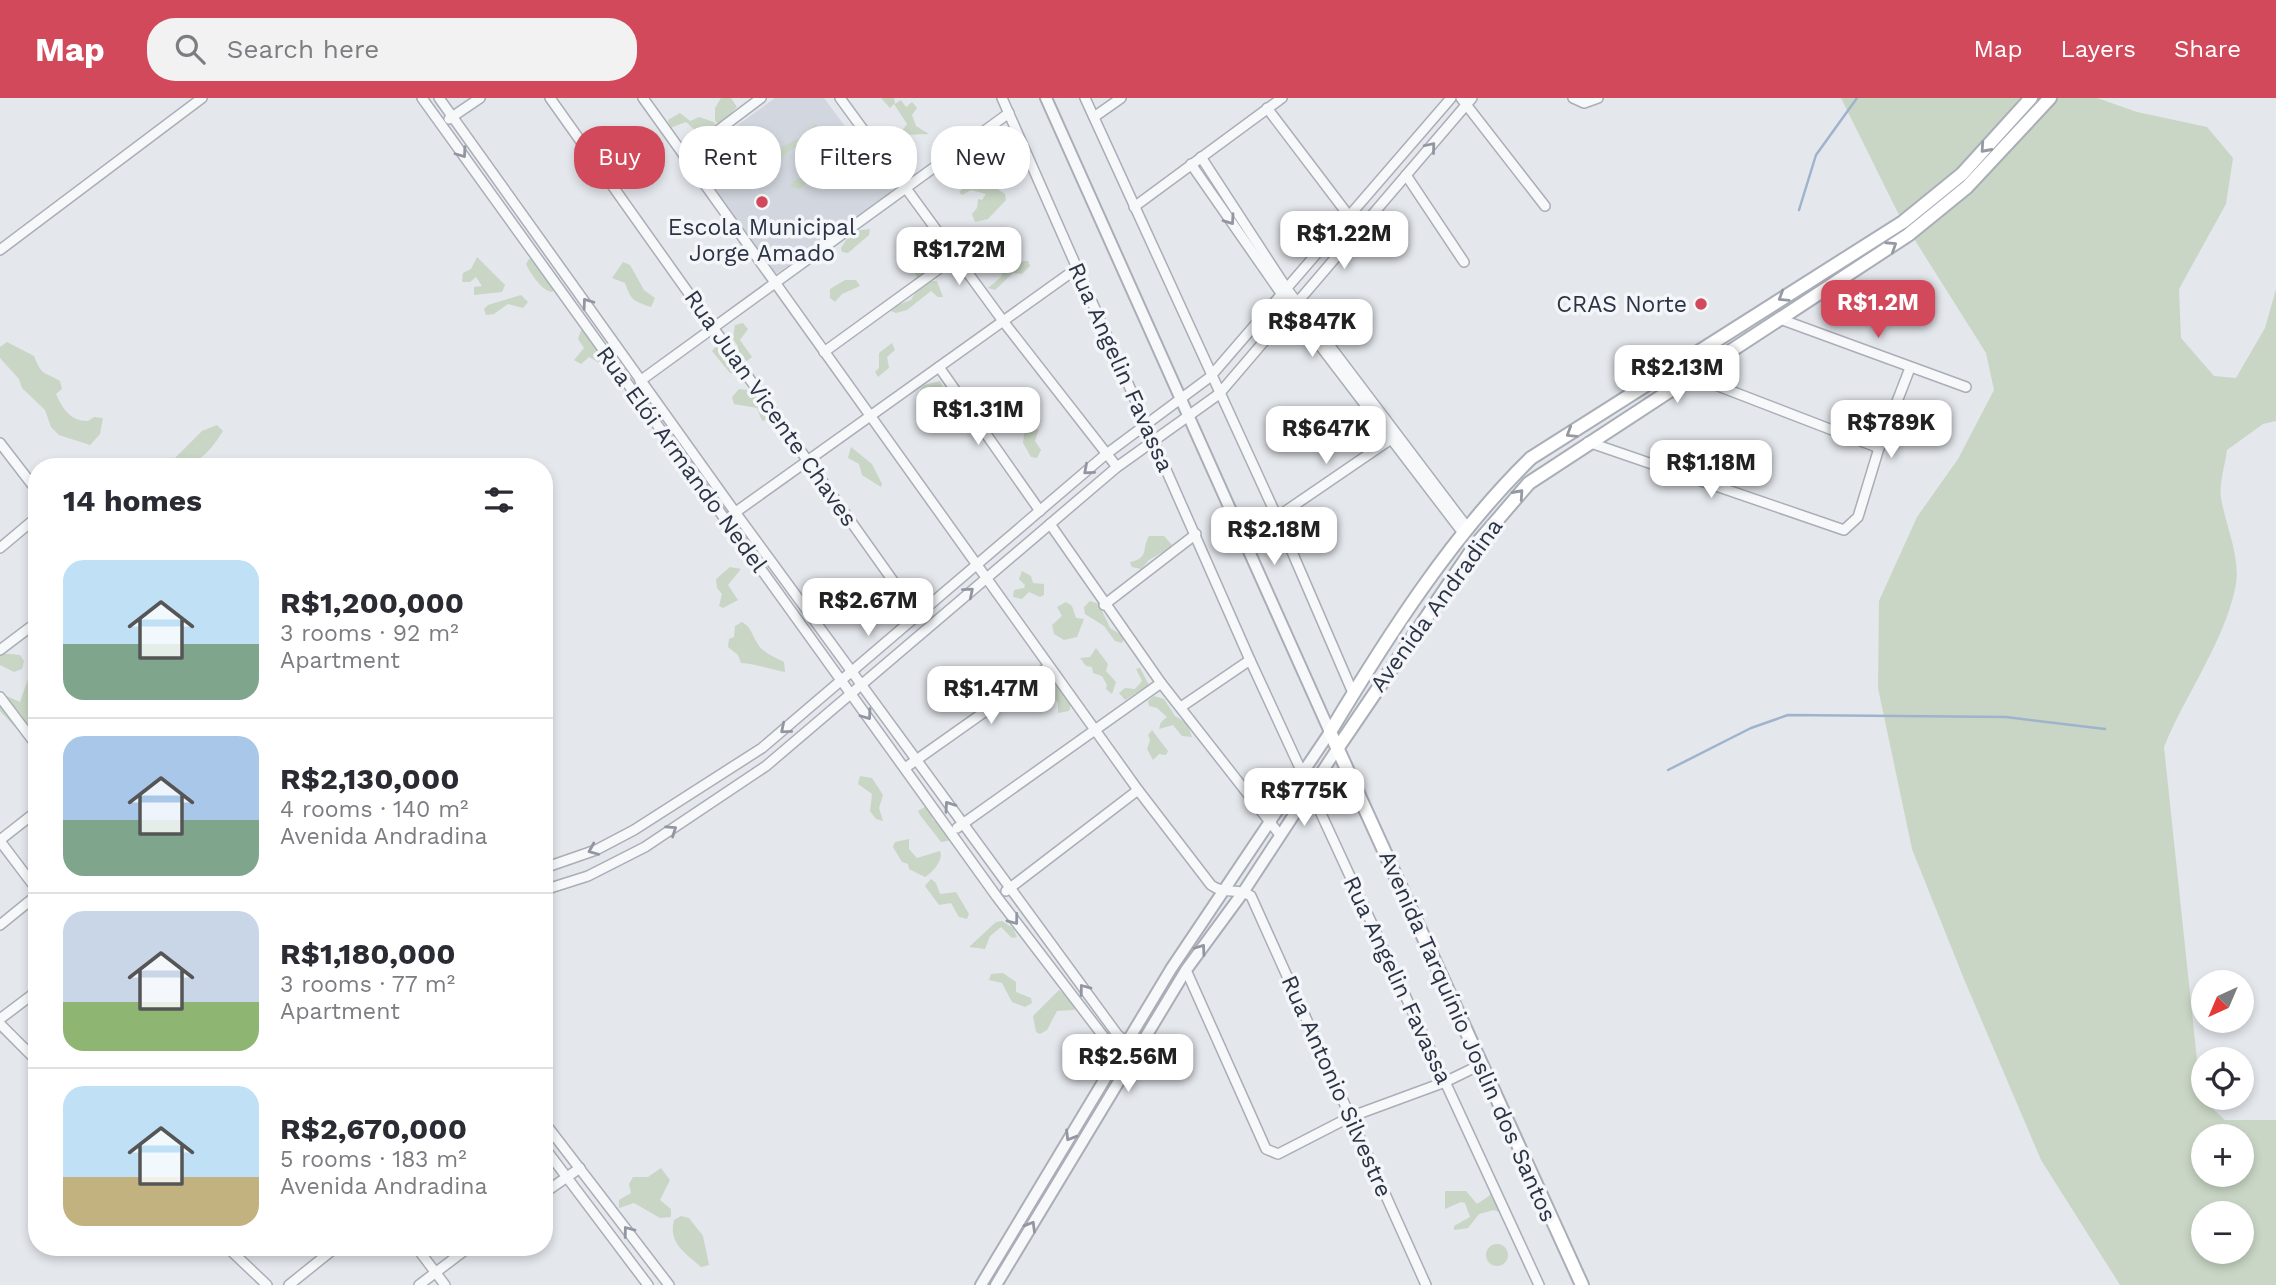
<!DOCTYPE html>
<meta charset="utf-8">
<style>
:root{--surface:#fff;--page:#f2f2f3;--text:#2b2b33;--muted:#7c7c81;--line:#e1e1e2;--accent:#d1495b}
body{margin:0;font-family:"Work Sans",sans-serif;background:var(--page);color:var(--text);height:100vh;display:flex;flex-direction:column;font-size:26px;white-space:nowrap}
*{box-sizing:border-box;margin:0}
p{font-size:23px;color:var(--muted)}
.icon{flex:none;width:38px;height:38px;fill:none;stroke:currentColor;stroke-width:2;stroke-linecap:round;stroke-linejoin:round}
.map{position:relative;flex:1;overflow:hidden}
.side{position:absolute;left:28px;top:360px;width:525px;height:798px;display:flex;flex-direction:column;background:var(--surface);border-radius:28px;box-shadow:0 4px 10px #0003}
.side>*{flex:none}
.hud{position:absolute;left:574px;top:28px;width:665px;height:63px;display:flex;gap:14px}
.needle{width:46px;rotate:224deg}
.buttons{position:absolute;left:2191px;top:872px;display:grid;gap:14px}
.buttons a{display:grid;place-items:center;width:63px;height:63px;border-radius:50%;background:var(--surface);box-shadow:0 4px 10px #0003;font-size:35px}
.price{position:absolute;translate:-50% -60px;padding:0 16px;border-radius:14px;background:#fff;color:#222;font-size:23px;line-height:46px;filter:drop-shadow(0 2px 4px #0008)}
.price::after{content:'';position:absolute;left:50%;top:42px;width:21px;height:16px;margin-left:-10px;background:inherit;clip-path:polygon(0 0,100% 0,50% 100%)}
.price.selected{background:var(--accent);color:#fff}
ul{padding:0;list-style:none}
li{display:flex;align-items:center;gap:21px;height:175px;padding:0 35px}
li+li{border-top:2px solid var(--line)}
li span{display:grid;place-items:center;flex:none;width:196px;height:140px;border-radius:21px;color:#555}
li>.icon{margin-inline-start:auto}
span .icon{width:84px;height:84px;fill:#fffc;stroke-width:1}
li b{font-size:30px}
h2{display:flex;justify-content:space-between;align-items:center;height:84px;padding:0 35px;font-size:30px}
.chip{padding:0 24px;border-radius:28px;background:var(--surface);box-shadow:0 4px 10px #0003;font-size:24px;line-height:63px}
.chip.selected{background:var(--accent);color:#fff}
header{display:flex;align-items:center;gap:42px;box-sizing:border-box;height:98px;padding:0 35px;background:var(--accent);color:#fff}
header strong{font-size:33px}
nav{display:flex;gap:38px;margin-inline-start:auto;font-size:24px}
.search{width:490px;height:63px;background:var(--page);display:flex;align-items:center;gap:18px;box-sizing:border-box;padding:0 24px;border-radius:28px;color:var(--muted);font-size:26px}
.map>svg:first-child{display:block}
.built{fill:#d2d6de}
.green{fill:#c9d6c5;fill-rule:evenodd}
.lines{fill:none;stroke-linecap:round;stroke-linejoin:round}
.stream{stroke:#9fb4cc;stroke-width:2.5}
.minor-casing{stroke:#a9aeb7;stroke-width:12}
.tertiary-casing{stroke:#a9aeb7;stroke-width:14}
.secondary-casing{stroke:#a9aeb7;stroke-width:16}
.minor{stroke:#f7f8fa;stroke-width:9}
.tertiary{stroke:#f7f8fa;stroke-width:10}
.secondary{stroke:#fff;stroke-width:12}
.oneway{stroke:#9196a0}
.oneway2{stroke:#959aa2}
.poi-dot{fill:#d1495b;stroke:#f4f6f9;stroke-width:2.5}
.labels{text-anchor:middle;stroke-width:7;stroke-linejoin:round;paint-order:stroke}
.poi-label{font-size:23px;fill:#2b3445;stroke:#f4f6f9}
.street-label{font-size:23px;fill:#2b3445;stroke:#f4f6f9}
</style>
<header>
<strong>Map</strong>
<div class="search"><svg class="icon" aria-label="search" viewBox="0 0 24 24"><circle cx="10" cy="10" r="6"/><path d="M15 15l6 6"/></svg>Search here</div>
<nav><a>Map</a><a>Layers</a><a>Share</a></nav>
</header>
<div class="map">
<svg width="2276" height="1187" viewBox="0 0 2276 1187">
<rect width="100%" height="100%" fill="#e4e7ec"/>
<path class="built" d="M775 0H824L893 93 776 176 692 60Z"/>
<g class="green">
<path d="M721 0H731L737 9 720 27 715 23V10Z"/>
<path d="M881 0H894L895 6 901 2 906 9 912 4 917 10 912 17 916 28 929 36 903 37 901 34 907 26 894 6 890 10Z"/>
<path d="M1841 0H2031L1961 75 1902 123Z"/>
<path d="M2051 0H2097L2137 14 2207 29 2233 60 2226 106 2179 191 2181 240 2214 278 2236 280 2265 230 2276 191V323L2263 326 2227 352C2225 367 2219 386 2221 400 2226 429 2242 462 2235 491 2223 546 2185 597 2164 649L2201 1000 2225 1022H2276V1187H2120L2041 1062 1964 881 1912 751 1878 590 1879 503 1917 419 1958 361 1994 292 1986 255 1911 136ZM2203 1038H2242V1076H2203ZM2203 1115H2242V1153H2203Z"/>
<path d="M680 15 690 23 699 19 714 24 716 29 709 37 696 33 686 24 670 30 668 22Z"/>
<path d="M816 26 819 32C803 43 788 52 775 66L768 64 770 55 800 40Z"/>
<path d="M991 35 1003 39 1007 50 1015 58 1008 71 1000 68 1006 54 1002 47 993 44 982 53 976 48Z"/>
<path d="M836 56 841 61 838 69 814 79 800 91 790 89 793 84Z"/>
<path d="M977 79 994 80 996 90 1005 96 1006 102 988 121 975 124 972 116 977 110 978 101 982 102 986 96 971 92 962 97 959 94Z"/>
<path d="M870 131 869 137 848 155 842 154 841 150 852 133Z"/>
<path d="M933 146 941 152V161L928 169 925 178 917 180 909 161 914 154 921 164 933 156Z"/>
<path d="M477 159 505 187 502 194 474 197V189L482 188 476 179 470 184H462L463 175 471 171Z"/>
<path d="M529 161 535 162 556 190 552 194C542 193 530 175 526 166Z"/>
<path d="M1024 163H1028L1030 168 1022 176 1013 175 995 192 988 190 1001 179 1005 170Z"/>
<path d="M623 164 630 167 644 192 655 200 651 209C633 203 631 202 625 185L612 180Z"/>
<path d="M845 182H856L860 188 842 196 835 204 830 200V191Z"/>
<path d="M930 183H937L943 199H938L931 193 907 212 896 215 891 213 890 210 911 202 919 188Z"/>
<path d="M521 197 528 204 523 210 508 206 494 216 486 217 484 211 488 207Z"/>
<path d="M743 225 748 231 740 242 752 259 747 263 736 255 738 248 733 241 735 227Z"/>
<path d="M581 232 589 236 590 244 608 264 607 269 589 259 581 266 574 262 584 250 578 241Z"/>
<path d="M7 244 34 258C42 279 44 273 60 283L62 291 56 296C63 311 70 323 88 323L94 319 103 320 100 336 90 347 59 337 51 329 45 312 22 290 19 281 0 260V249Z"/>
<path d="M719 245 741 271 738 276 730 275 712 253Z"/>
<path d="M892 245 895 252 887 259 889 270 878 279 875 274 879 270V255Z"/>
<path d="M940 283 952 307 940 316 935 309 938 298 932 293 921 295 920 292 924 287Z"/>
<path d="M739 291 747 292C755 300 768 310 771 321L762 323 757 310 734 306 732 299Z"/>
<path d="M217 327 223 333C207 358 196 369 166 369L202 333Z"/>
<path d="M1025 329 1031 333 1039 331 1035 343 1041 352 1037 360 1031 359 1023 345Z"/>
<path d="M851 349 872 366 882 386 881 389 862 377 859 366 848 360Z"/>
<path d="M1149 438H1164L1173 448 1149 462 1141 471 1132 469 1130 464C1150 460 1141 451 1149 438Z"/>
<path d="M730 469 741 471 728 487 738 502 723 510 719 508 722 496 717 490 716 481Z"/>
<path d="M1022 473 1031 478 1033 485 1044 486V497L1040 499 1029 494 1022 501 1013 499 1014 492 1024 490 1025 487 1019 481Z"/>
<path d="M1090 503 1099 506 1110 530 1125 539 1122 545 1115 543 1104 528 1085 516 1084 509Z"/>
<path d="M1066 504 1072 508 1076 520 1084 521 1077 539 1064 542 1054 536 1052 527 1062 518 1057 509Z"/>
<path d="M742 524C751 529 751 535 756 543 761 554 774 559 784 564L785 574C769 571 756 566 741 565L738 557 728 549 729 541 734 539 735 528Z"/>
<path d="M1096 550 1108 566 1106 573 1116 584 1112 596 1106 591 1107 587 1102 578 1093 575 1092 569 1086 568 1080 560 1090 559Z"/>
<path d="M0 555 20 557 24 563 22 571 14 574 0 567Z"/>
<path d="M1140 570 1149 587 1125 602 1119 595 1125 590 1135 591 1142 583 1136 571Z"/>
<path d="M37 577V602L33 610 37 615V642L21 635 0 613V595L20 604 28 581Z"/>
<path d="M1051 580 1071 606 1069 613 1058 615V605L1048 591 1031 592 1037 582Z"/>
<path d="M1154 598 1164 601 1175 618 1187 625 1192 639 1182 638 1173 627 1159 631 1161 624 1167 619 1157 610 1149 608 1148 603Z"/>
<path d="M1152 632 1168 653 1166 657 1159 656 1153 662 1147 651 1150 642 1148 637Z"/>
<path d="M860 678 872 680 883 697 879 710 883 723 876 721 870 713 872 696 858 686Z"/>
<path d="M925 709 930 711 933 722 940 724 951 738 948 743 941 744 920 717 918 713Z"/>
<path d="M909 741V751L917 760 940 753C944 762 932 775 925 779L909 771 908 766 902 764 893 749 895 744Z"/>
<path d="M931 781 936 785 940 796 956 794 969 816 967 821 959 819 951 805 939 807 925 788Z"/>
<path d="M1002 823 1013 830 1017 839 1012 840 1001 829 990 838 985 851 969 849 996 824Z"/>
<path d="M1003 875 1016 884V894L1031 900 1032 905 1025 909 1012 904 1002 885 989 882 991 876Z"/>
<path d="M1059 892 1077 907 1074 912 1057 913 1047 932 1040 936 1036 934 1033 918Z"/>
<path d="M661 1070 670 1082 660 1102 671 1111V1119L660 1120 634 1105 619 1110V1102L631 1095 629 1086 633 1079H648Z"/>
<path d="M1495 1087 1501 1115 1494 1112 1479 1116 1468 1130 1454 1132V1128L1470 1119 1465 1105 1461 1104 1445 1111V1093H1466L1477 1106 1489 1098Z"/>
<path d="M681 1118 689 1120 703 1138 709 1167 701 1169C686 1155 668 1146 674 1122Z"/>
<circle cx="1497" cy="1157" r="11"/>
</g>
<g class="lines">
<g class="stream">
<path d="M1799 112 1816 57 1857 0"/>
<path d="M1668 672 1751 630 1788 617 2006 619 2105 631"/>
</g>
<g class="minor-casing">
<g id="minor">
<path d="M422 0 997 799 1123 964"/>
<path d="M439 0 735 414 1117 936 1135 954"/>
<path d="M550 0 918 518"/>
<path d="M643 0 1138 692 1211 787C1224 797 1238 789 1251 798L1426 1187"/>
<path d="M840 0 1003 223 1117 369"/>
<path d="M1002 0 1250 562 1539 1187"/>
<path d="M1085 0 1277 419 1353 595"/>
<path d="M1461 0 1545 108"/>
<path d="M1573 0 1584 5 1598 0"/>
<path d="M1267 10 1349 118"/>
<path d="M1094 19 1121 0"/>
<path d="M449 21 480 0"/>
<path d="M684 58 761 0"/>
<path d="M1201 59 1287 191 1467 429"/>
<path d="M1191 66 1292 211 1463 435"/>
<path d="M1406 77 1464 164"/>
<path d="M1134 109 1282 0"/>
<path d="M0 152 202 0"/>
<path d="M1780 221 1966 289"/>
<path d="M824 254 955 159"/>
<path d="M939 269 1040 413"/>
<path d="M1692 278 1879 350"/>
<path d="M640 283 1009 15"/>
<path d="M1588 344 1844 432 1858 419 1879 350 1910 270"/>
<path d="M0 345 37 393"/>
<path d="M733 416 1076 171"/>
<path d="M1277 419 1394 339"/>
<path d="M1050 426 1161 585 1280 737"/>
<path d="M0 450 37 419"/>
<path d="M1104 507 1196 436"/>
<path d="M0 552 37 524"/>
<path d="M0 599 37 648"/>
<path d="M1181 609 1250 562"/>
<path d="M905 670 1048 569"/>
<path d="M957 730 1161 585"/>
<path d="M0 742 37 713"/>
<path d="M0 743 37 792"/>
<path d="M544 770 596 752 634 732 762 650 1105 357 1210 279 1451 0"/>
<path d="M544 792 588 778 645 749 766 668 1117 369 1219 296 1472 0"/>
<path d="M1006 793 1138 692"/>
<path d="M0 827 37 797"/>
<path d="M1186 872 1266 1051 1278 1056 1350 1019 1445 984 1480 967"/>
<path d="M0 921 37 893"/>
<path d="M0 926 37 963"/>
<path d="M544 1024 669 1187"/>
<path d="M544 1049 648 1187"/>
<path d="M544 1095 580 1070"/>
<path d="M228 1150 267 1187"/>
<path d="M417 1150 445 1187"/>
<path d="M289 1187 335 1150"/>
<path d="M419 1187 468 1150"/>
</g>
</g>
<g class="tertiary-casing">
<g id="tertiary">
<path d="M981 1187 1171 871 1330 634 1046 0"/>
<path d="M996 1187 1186 872 1244 793 1337 651"/>
</g>
</g>
<g class="secondary-casing">
<g id="secondary">
<path d="M1337 651 1474 449 1529 385 1908 137 1967 89 2050 0"/>
<path d="M1582 1187 1330 634C1387 539 1452 437 1531 360L1903 124 1962 76 2031 0"/>
</g>
</g>
<use href="#minor" class="minor"/>
<use href="#tertiary" class="tertiary"/>
<use href="#secondary" class="secondary"/>
</g>
<defs><path id="oneway-chevron" d="M-2-3.5L2.5 0L-2 3.5" fill="none" stroke-width="1.6" stroke-linecap="round" stroke-linejoin="round" transform="scale(1.75)"/></defs>
<g class="oneway">
<use href="#oneway-chevron" transform="translate(1431 49) rotate(-50)"/>
<use href="#oneway-chevron" transform="translate(462 55) rotate(54)"/>
<use href="#oneway-chevron" transform="translate(1230 122) rotate(55)"/>
<use href="#oneway-chevron" transform="translate(587 205) rotate(-126)"/>
<use href="#oneway-chevron" transform="translate(1088 372) rotate(139)"/>
<use href="#oneway-chevron" transform="translate(969 494) rotate(-40)"/>
<use href="#oneway-chevron" transform="translate(867 617) rotate(54)"/>
<use href="#oneway-chevron" transform="translate(785 631) rotate(140)"/>
<use href="#oneway-chevron" transform="translate(949 708) rotate(-125)"/>
<use href="#oneway-chevron" transform="translate(672 732) rotate(-34)"/>
<use href="#oneway-chevron" transform="translate(593 752) rotate(157)"/>
<use href="#oneway-chevron" transform="translate(1014 822) rotate(53)"/>
<use href="#oneway-chevron" transform="translate(1201 851) rotate(-54)"/>
<use href="#oneway-chevron" transform="translate(1084 891) rotate(-127)"/>
<use href="#oneway-chevron" transform="translate(1070 1038) rotate(121)"/>
<use href="#oneway-chevron" transform="translate(1031 1128) rotate(-59)"/>
<use href="#oneway-chevron" transform="translate(628 1133) rotate(-127)"/>
</g>
<g class="oneway2">
<use href="#oneway-chevron" transform="translate(1985 50) rotate(132)"/>
<use href="#oneway-chevron" transform="translate(1892 148) rotate(-33)"/>
<use href="#oneway-chevron" transform="translate(1783 199) rotate(148)"/>
<use href="#oneway-chevron" transform="translate(1571 335) rotate(148)"/>
<use href="#oneway-chevron" transform="translate(1519 396) rotate(-48)"/>
</g>
<g class="poi-dot">
<circle cx="762" cy="104" r="7"/>
<circle cx="1701" cy="206" r="7"/>
</g>
<g class="labels">
<g class="poi-label">
<text x="762" y="137">Escola Municipal<tspan x="762" dy="26">Jorge Amado</tspan></text>
<text x="1687" y="214" text-anchor="end">CRAS Norte</text>
</g>
<g class="street-label">
<text transform="translate(1121 269) rotate(66)" y="8">Rua Angelin Favassa</text>
<text transform="translate(771 310) rotate(55)" y="8">Rua Juan Vicente Chaves</text>
<text transform="translate(682 361) rotate(54)" y="8">Rua Elói Armando Nedel</text>
<text transform="translate(1436 507) rotate(-54)" y="8">Avenida Andradina</text>
<text transform="translate(1398 882) rotate(65)" y="8">Rua Angelin Favassa</text>
<text transform="translate(1468 938) rotate(66)" y="8">Avenida Tarquínio Joslin dos Santos</text>
<text transform="translate(1337 988) rotate(66)" y="8">Rua Antonio Silvestre</text>
</g>
</g>
</svg>
<div class="buttons">
<a><svg class="needle" viewBox="-14 -14 28 28"><path d="M0-13l5 13h-10z" fill="#e53935"/><path d="M0 13l5-13h-10z" fill="#7c7c81"/></svg></a>
<a><svg class="icon" aria-label="locate" viewBox="0 0 24 24"><circle cx="12" cy="12" r="6"/><path d="M12 2v4M12 18v4M2 12h4M18 12h4"/></svg></a>
<a>+</a>
<a>−</a>
</div>
<b class="price" style="left:1344px;top:173px">R$1.22M</b>
<b class="price" style="left:959px;top:189px">R$1.72M</b>
<b class="price selected" style="left:1878px;top:242px">R$1.2M</b>
<b class="price" style="left:1312px;top:261px">R$847K</b>
<b class="price" style="left:1677px;top:307px">R$2.13M</b>
<b class="price" style="left:978px;top:349px">R$1.31M</b>
<b class="price" style="left:1891px;top:362px">R$789K</b>
<b class="price" style="left:1326px;top:368px">R$647K</b>
<b class="price" style="left:1711px;top:402px">R$1.18M</b>
<b class="price" style="left:1274px;top:469px">R$2.18M</b>
<b class="price" style="left:868px;top:540px">R$2.67M</b>
<b class="price" style="left:991px;top:628px">R$1.47M</b>
<b class="price" style="left:1304px;top:730px">R$775K</b>
<b class="price" style="left:1128px;top:996px">R$2.56M</b>
<div class="hud">
<a class="chip selected">Buy</a>
<a class="chip">Rent</a>
<a class="chip">Filters</a>
<a class="chip">New</a>
</div>
<section class="side">
<h2>14 homes<svg class="icon" aria-label="filters" viewBox="0 0 24 24"><path d="M4 7h16M4 17h16"/><circle cx="9" cy="7" r="2"/><circle cx="15" cy="17" r="2"/></svg></h2>
<ul>
<li><span style="background:linear-gradient(#bfe0f5 60%,#7fa58c 0)"><svg class="icon" aria-label="home" viewBox="0 0 24 24"><path d="M3 11l9-7 9 7M6 9v11h12V9"/></svg></span><div><b>R$1,200,000</b><p>3 rooms · 92 m²</p><p>Apartment</p></div></li>
<li><span style="background:linear-gradient(#a9c7e8 60%,#7fa58c 0)"><svg class="icon" aria-label="home" viewBox="0 0 24 24"><path d="M3 11l9-7 9 7M6 9v11h12V9"/></svg></span><div><b>R$2,130,000</b><p>4 rooms · 140 m²</p><p>Avenida Andradina</p></div></li>
<li><span style="background:linear-gradient(#c9d6e8 65%,#8fb573 0)"><svg class="icon" aria-label="home" viewBox="0 0 24 24"><path d="M3 11l9-7 9 7M6 9v11h12V9"/></svg></span><div><b>R$1,180,000</b><p>3 rooms · 77 m²</p><p>Apartment</p></div></li>
<li><span style="background:linear-gradient(#bfe0f5 65%,#c2b280 0)"><svg class="icon" aria-label="home" viewBox="0 0 24 24"><path d="M3 11l9-7 9 7M6 9v11h12V9"/></svg></span><div><b>R$2,670,000</b><p>5 rooms · 183 m²</p><p>Avenida Andradina</p></div></li>
</ul>
</section>
</div>
